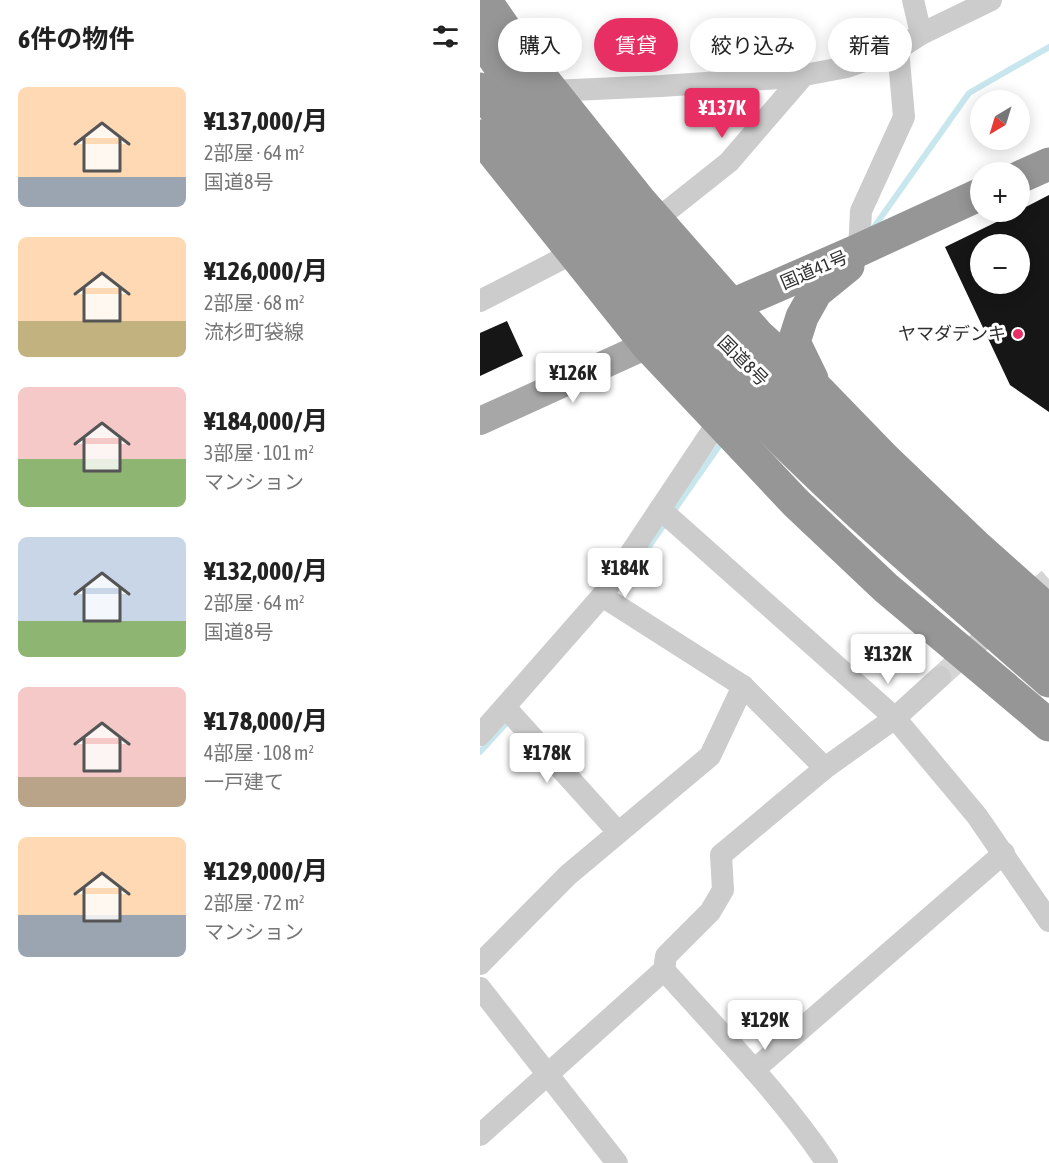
<!DOCTYPE html>
<html lang="ja">
<meta charset="utf-8">
<style>
:root{--surface:#fff;--page:#f6f6f6;--text:#222;--muted:#767676;--accent:#e82f64}
body{margin:0;font-family:"Asap Condensed","Noto Sans JP",sans-serif;background:var(--page);color:var(--text);height:100vh;display:flex;flex-direction:column;font-size:22px;white-space:nowrap}
*{box-sizing:border-box;margin:0}
p{font-size:20px;color:var(--muted)}
.icon{flex:none;width:33px;height:33px;fill:none;stroke:currentColor;stroke-width:2;stroke-linecap:round;stroke-linejoin:round}
.map{position:relative;flex:1;overflow:hidden}
.sheet{display:flex;flex-direction:column;background:var(--surface);width:480px}
.sheet>*{flex:none}
.banner{position:absolute;left:18px;top:18px;width:460px;height:54px;display:flex;gap:12px}
.needle{width:39px;rotate:218deg}
.tools{position:absolute;left:490px;top:90px;display:grid;gap:12px}
.tools a{display:grid;place-items:center;width:60px;height:60px;border-radius:50%;background:var(--surface);box-shadow:0 3px 15px #0003;font-size:30px}
.price{position:absolute;translate:-50% -51px;padding:0 14px;border-radius:6px;background:#fff;color:#222;font-size:20px;line-height:39px;filter:drop-shadow(0 2px 3px #0008)}
.price::after{content:'';position:absolute;left:50%;top:36px;width:18px;height:14px;margin-left:-9px;background:inherit;clip-path:polygon(0 0,100% 0,50% 100%)}
.price.on{background:var(--accent);color:#fff}
ul{padding:0;list-style:none}
li{display:flex;align-items:center;gap:18px;height:150px;padding:0 18px}
li span{display:grid;place-items:center;flex:none;width:168px;height:120px;border-radius:9px;color:#555}
li>.icon{margin-inline-start:auto}
span .icon{width:72px;height:72px;fill:#fffc;stroke-width:1}
li b{font-size:26px}
h2{display:flex;justify-content:space-between;align-items:center;height:72px;padding:0 18px;font-size:26px}
.tag{padding:0 21px;border-radius:27px;background:var(--surface);box-shadow:0 3px 15px #0003;font-size:21px;line-height:54px}
.tag.on{background:var(--accent);color:#fff}
main{display:flex;flex:1;min-height:0}
.map>svg:first-child{display:block}
.lines{fill:none;stroke-linecap:round;stroke-linejoin:round}
.stream{stroke:#c8e6ed;stroke-width:6}
.building{fill:#161616;fill-rule:evenodd}
.minor-tunnel{stroke:#d5d5d5;stroke-width:22;stroke-dasharray:22 11;stroke-linecap:butt}
.minor{stroke:#ccc;stroke-width:22}
.major{stroke:#a7a7a7;stroke-width:28}
.highway{stroke:#969696;stroke-width:33}
.highway-bridge{stroke:#969696;stroke-width:33}
.poi-dot{fill:#e82f64;stroke:#fff;stroke-width:2}
.labels{text-anchor:middle;stroke-width:6;stroke-linejoin:round;paint-order:stroke}
.street-label{font-size:18px;fill:#2f2f2f;stroke:#fff}
.poi-label{font-size:18px;fill:#2f2f2f;stroke:#fff;text-anchor:end}
</style>
<main>
<section class="sheet">
<h2>6件の物件<svg class="icon" aria-label="filters" viewBox="0 0 24 24"><path d="M4 7h16M4 17h16"/><circle cx="9" cy="7" r="2"/><circle cx="15" cy="17" r="2"/></svg></h2>
<ul>
<li><span style="background:linear-gradient(#ffd9b3 75%,#9aa5b1 0)"><svg class="icon" aria-label="home" viewBox="0 0 24 24"><path d="M3 11l9-7 9 7M6 9v11h12V9"/></svg></span><div><b>¥137,000/月</b><p>2部屋 · 64 m²</p><p>国道8号</p></div></li>
<li><span style="background:linear-gradient(#ffd9b3 70%,#c2b280 0)"><svg class="icon" aria-label="home" viewBox="0 0 24 24"><path d="M3 11l9-7 9 7M6 9v11h12V9"/></svg></span><div><b>¥126,000/月</b><p>2部屋 · 68 m²</p><p>流杉町袋線</p></div></li>
<li><span style="background:linear-gradient(#f6c9c9 60%,#8fb573 0)"><svg class="icon" aria-label="home" viewBox="0 0 24 24"><path d="M3 11l9-7 9 7M6 9v11h12V9"/></svg></span><div><b>¥184,000/月</b><p>3部屋 · 101 m²</p><p>マンション</p></div></li>
<li><span style="background:linear-gradient(#c9d6e8 70%,#8fb573 0)"><svg class="icon" aria-label="home" viewBox="0 0 24 24"><path d="M3 11l9-7 9 7M6 9v11h12V9"/></svg></span><div><b>¥132,000/月</b><p>2部屋 · 64 m²</p><p>国道8号</p></div></li>
<li><span style="background:linear-gradient(#f6c9c9 75%,#b9a48a 0)"><svg class="icon" aria-label="home" viewBox="0 0 24 24"><path d="M3 11l9-7 9 7M6 9v11h12V9"/></svg></span><div><b>¥178,000/月</b><p>4部屋 · 108 m²</p><p>一戸建て</p></div></li>
<li><span style="background:linear-gradient(#ffd9b3 65%,#9aa5b1 0)"><svg class="icon" aria-label="home" viewBox="0 0 24 24"><path d="M3 11l9-7 9 7M6 9v11h12V9"/></svg></span><div><b>¥129,000/月</b><p>2部屋 · 72 m²</p><p>マンション</p></div></li>
</ul>
</section>
<div class="map">
<svg width="569" height="1163" viewBox="0 0 569 1163">
<rect width="100%" height="100%" fill="#fff"/>
<g class="lines">
<g class="stream">
<path d="M392 230 489 93 569 47"/>
<path d="M167 549 244 439"/>
<path d="M0 752 31 718"/>
</g>
</g>
<g class="building">
<path d="M569 195V412L530 385 465 247 537 212H540V210ZM501 244H540V284H501Z"/>
<path d="M27 321 43 356 0 376V333Z"/>
</g>
<g class="lines">
<path class="minor-tunnel" d="M460 677 569 579"/>
<g class="minor">
<path d="M433 0 441 34"/>
<path d="M71 91 181 86 314 77 367 67 418 49 441 34 511 0"/>
<path d="M176 220 249 162 324 75"/>
<path d="M379 250 381 211 424 117 418 49"/>
<path d="M0 301 93 253"/>
<path d="M180 509 415 718 497 816 569 921"/>
<path d="M122 596 263 686 345 768"/>
<path d="M26 708 138 832"/>
<path d="M0 735 122 596 238 422"/>
<path d="M0 964 88 875 230 756 263 686"/>
<path d="M184 970C240 1033 300 1093 347 1163"/>
<path d="M0 988 137 1163"/>
<path d="M274 1070 524 853"/>
<path d="M0 1135 184 970 186 956 230 912 243 890 241 855 345 768 415 718 460 677"/>
</g>
<path class="major" d="M0 421 167 345"/>
<g class="highway">
<path d="M5 0 38 48 161 202 278 335 340 392 405 459 495 545 569 611"/>
<path d="M0 38 64 129 133 217 220 318"/>
<path d="M0 136 167 345 316 503 405 587 569 725"/>
<path d="M540 177 569 164"/>
<path d="M234 313 379 250 501 194"/>
<path d="M332 379 314 342 322 317 336 292 368 266"/>
</g>
<g class="highway-bridge">
<path d="M0 89C61 174 125 257 197 333 261 400 326 466 395 528 452 579 511 630 569 681"/>
<path d="M220 318 296 395 414 508 569 643"/>
</g>
</g>
<circle class="poi-dot" cx="538" cy="334" r="6"/>
<g class="labels">
<g class="street-label">
<text transform="translate(334 270) rotate(-23)" y="6">国道41号</text>
<text transform="translate(263 361) rotate(45)" y="6">国道8号</text>
</g>
<g class="poi-label">
<text x="526" y="340">ヤマダデンキ</text>
</g>
</g>
</svg>
<div class="tools">
<a><svg class="needle" viewBox="-14 -14 28 28"><path d="M0-13l5 13h-10z" fill="#e53935"/><path d="M0 13l5-13h-10z" fill="#767676"/></svg></a>
<a>+</a>
<a>−</a>
</div>
<b class="price on" style="left:242px;top:139px">¥137K</b>
<b class="price" style="left:93px;top:404px">¥126K</b>
<b class="price" style="left:145px;top:599px">¥184K</b>
<b class="price" style="left:408px;top:685px">¥132K</b>
<b class="price" style="left:67px;top:784px">¥178K</b>
<b class="price" style="left:285px;top:1051px">¥129K</b>
<div class="banner">
<a class="tag">購入</a>
<a class="tag on">賃貸</a>
<a class="tag">絞り込み</a>
<a class="tag">新着</a>
</div>
</div>
</main>
